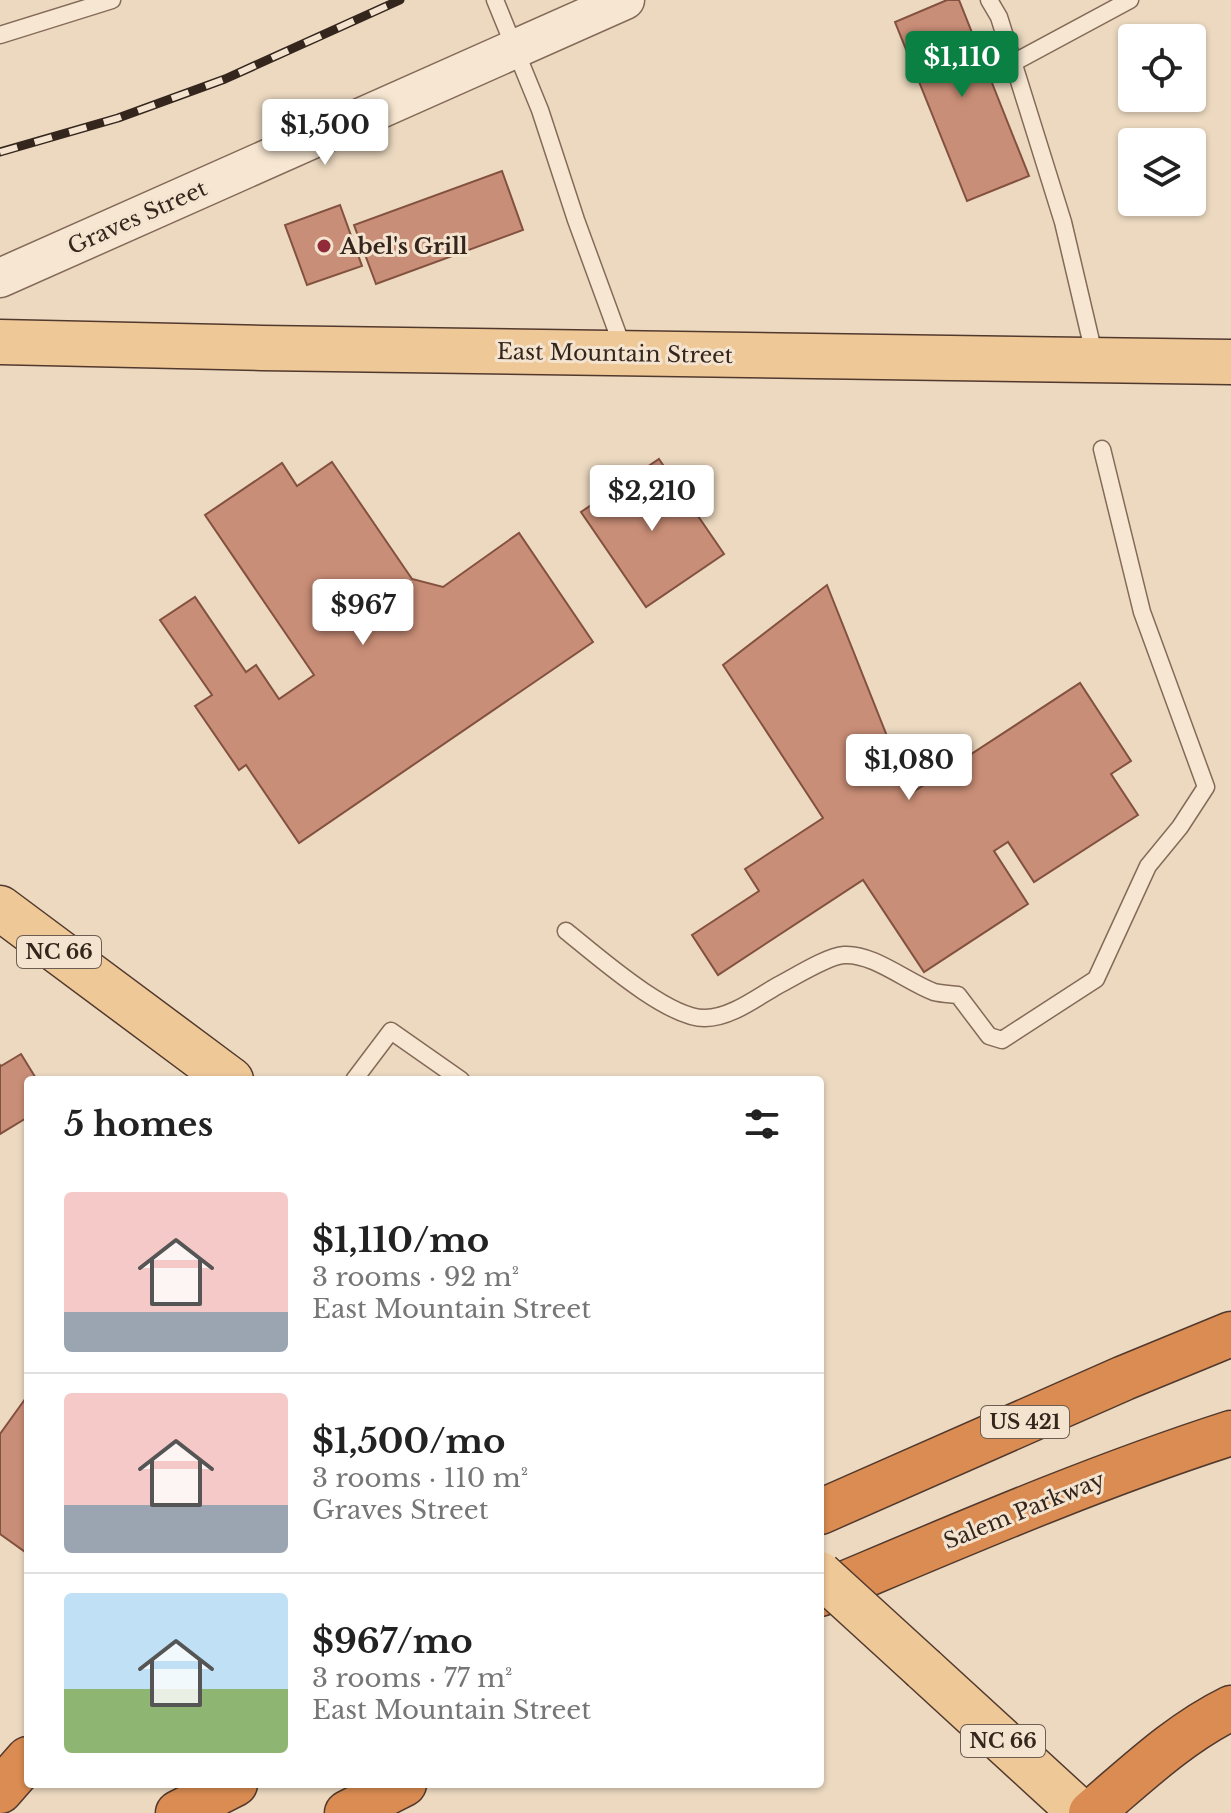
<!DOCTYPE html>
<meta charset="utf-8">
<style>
:root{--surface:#fff;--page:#f2f2f2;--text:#222;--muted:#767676;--line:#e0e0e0;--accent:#0b8043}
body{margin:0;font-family:"Libre Baskerville",serif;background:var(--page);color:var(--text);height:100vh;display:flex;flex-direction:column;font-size:30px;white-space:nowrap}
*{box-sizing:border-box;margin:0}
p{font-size:26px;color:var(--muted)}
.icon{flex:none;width:44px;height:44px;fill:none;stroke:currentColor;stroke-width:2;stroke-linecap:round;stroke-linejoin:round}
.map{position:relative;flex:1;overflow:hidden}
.details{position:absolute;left:24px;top:1076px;width:800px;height:712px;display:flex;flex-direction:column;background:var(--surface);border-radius:8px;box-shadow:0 2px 6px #0004}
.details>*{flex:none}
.controls{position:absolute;left:1118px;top:24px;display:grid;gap:16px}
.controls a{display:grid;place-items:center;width:88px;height:88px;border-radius:8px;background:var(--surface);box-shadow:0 2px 6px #0004;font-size:40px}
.price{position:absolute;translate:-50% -68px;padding:0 18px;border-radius:8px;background:#fff;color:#222;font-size:26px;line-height:52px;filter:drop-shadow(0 2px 4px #0008)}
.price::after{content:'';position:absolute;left:50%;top:48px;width:24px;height:18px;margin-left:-12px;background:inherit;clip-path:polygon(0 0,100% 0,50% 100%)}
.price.selected{background:var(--accent);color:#fff}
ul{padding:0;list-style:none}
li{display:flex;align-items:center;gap:24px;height:200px;padding:0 40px}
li+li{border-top:2px solid var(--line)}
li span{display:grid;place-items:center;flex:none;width:224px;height:160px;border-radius:8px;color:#555}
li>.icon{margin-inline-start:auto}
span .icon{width:96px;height:96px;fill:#fffc;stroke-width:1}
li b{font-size:34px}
h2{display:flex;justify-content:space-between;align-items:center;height:96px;padding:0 40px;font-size:34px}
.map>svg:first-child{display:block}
.building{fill:#c98e77;stroke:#83513f;stroke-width:2}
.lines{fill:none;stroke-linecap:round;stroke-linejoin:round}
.service-casing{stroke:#846a59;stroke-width:19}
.tertiary-casing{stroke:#846a59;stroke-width:41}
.primary-casing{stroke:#52392d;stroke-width:47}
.motorway-casing{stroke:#52392d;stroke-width:47}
.service{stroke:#f7e7d2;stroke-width:16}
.tertiary{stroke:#f7e7d2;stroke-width:38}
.primary{stroke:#efc898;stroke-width:44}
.motorway{stroke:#da8c52;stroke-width:44}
.rail-casing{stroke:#34251d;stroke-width:9}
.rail{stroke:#f4e4cf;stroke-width:6;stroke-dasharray:18;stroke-linecap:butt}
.primary-bridge-casing{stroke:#52392d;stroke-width:47;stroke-linecap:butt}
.primary-bridge{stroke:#efc898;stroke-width:44}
.poi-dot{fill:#912b39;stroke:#f4e4cf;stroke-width:3}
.labels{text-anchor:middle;stroke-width:6;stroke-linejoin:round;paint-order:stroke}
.shield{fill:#f4e4cf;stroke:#6e5e52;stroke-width:2}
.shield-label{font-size:20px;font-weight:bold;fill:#34251d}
.street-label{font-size:22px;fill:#34251d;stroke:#f4e4cf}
.poi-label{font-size:22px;font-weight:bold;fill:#34251d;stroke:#f4e4cf;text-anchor:start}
</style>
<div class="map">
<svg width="1231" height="1813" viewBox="0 0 1231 1813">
<rect width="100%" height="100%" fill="#ecd9c0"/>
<g class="building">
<path d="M947 0H959L1029 176 967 201 895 22Z"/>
<path d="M502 171 523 230 376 284 354 225Z"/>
<path d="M340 205 362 266 307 285 285 225Z"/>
<path d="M659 459 724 554 646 607 581 512Z"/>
<path d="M332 462 412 579 443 587 519 533 593 642 299 843 246 765 239 770 195 706 212 695 160 620 195 597 246 672 256 665 279 699 314 675 205 515 282 463 297 486Z"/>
<path d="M827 585 910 794 1080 683 1131 761 1111 774 1138 815 1034 882 1008 842 994 851 1028 904 924 972 863 880 718 975 692 935 759 891 745 869 823 818 723 665Z"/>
<path d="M21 1054 37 1080H28V1117L0 1134V1065L1 1066Z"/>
<path d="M28 1395V1554L0 1534V1434Z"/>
</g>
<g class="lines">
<g class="service-casing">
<g id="service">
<path d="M495 0 540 110 576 220 624 351"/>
<path d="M989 0 999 17 1063 222 1095 358"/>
<path d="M0 35 112 0"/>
<path d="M1013 63 1130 0"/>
<path d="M566 931C596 955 668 1019 705 1018 730 1018 756 998 777 986 793 978 827 956 844 955 873 953 907 982 934 992 942 994 950 994 958 995L989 1036 1002 1040 1096 979 1148 866 1180 827 1206 787 1142 612 1102 449"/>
<path d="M354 1080 391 1031 461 1080"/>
</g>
</g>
<g class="tertiary-casing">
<path id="tertiary" d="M0 278 625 0"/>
</g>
<g class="primary-casing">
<g id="primary">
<path d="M0 342 262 348 1231 362"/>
<path d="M0 908 231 1080"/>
<path d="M924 1669 1081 1813"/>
</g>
</g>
<g class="motorway-casing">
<g id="motorway">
<path d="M820 1512 1124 1378 1231 1334"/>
<path d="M820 1594C956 1537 1091 1478 1231 1433"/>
<path d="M0 1791 28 1759"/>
<path d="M178 1813 235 1784"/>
<path d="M347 1813 404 1784"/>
<path d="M1091 1813C1136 1775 1178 1734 1231 1708"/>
</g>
</g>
<use href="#service" class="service"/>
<use href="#tertiary" class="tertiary"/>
<use href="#primary" class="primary"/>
<use href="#motorway" class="motorway"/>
<g class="rail-casing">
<path id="rail" d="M0 152 118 118 225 79 400 0"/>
</g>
<use href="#rail" class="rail"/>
<g class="primary-bridge-casing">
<path id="primary-bridge" d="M820 1574 924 1669"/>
</g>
<use href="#primary-bridge" class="primary-bridge"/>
</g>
<circle class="poi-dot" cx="324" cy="246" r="8"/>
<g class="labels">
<g class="shield">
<rect x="17" y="936" width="84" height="32" rx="6"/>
<rect x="981" y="1406" width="88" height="32" rx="6"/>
<rect x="961" y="1725" width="84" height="32" rx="6"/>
</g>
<g class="shield-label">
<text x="59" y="959">NC 66</text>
<text x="1025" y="1429">US 421</text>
<text x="1003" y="1748">NC 66</text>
</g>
<g class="street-label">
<text transform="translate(137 217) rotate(-24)" y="8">Graves Street</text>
<text transform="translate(615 353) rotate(1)" y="8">East Mountain Street</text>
<text transform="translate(1024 1510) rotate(-22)" y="8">Salem Parkway</text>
</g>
<g class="poi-label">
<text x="340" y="254">Abel's Grill</text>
</g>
</g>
</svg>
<div class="controls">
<a><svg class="icon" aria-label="locate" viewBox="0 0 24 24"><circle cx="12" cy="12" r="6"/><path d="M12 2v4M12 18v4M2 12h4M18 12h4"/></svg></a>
<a><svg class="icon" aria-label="layers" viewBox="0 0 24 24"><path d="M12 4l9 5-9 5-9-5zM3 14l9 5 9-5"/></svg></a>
</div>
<b class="price selected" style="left:962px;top:99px">$1,110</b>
<b class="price" style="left:325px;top:167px">$1,500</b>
<b class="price" style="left:652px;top:533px">$2,210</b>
<b class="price" style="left:363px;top:647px">$967</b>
<b class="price" style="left:909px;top:802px">$1,080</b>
<section class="details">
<h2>5 homes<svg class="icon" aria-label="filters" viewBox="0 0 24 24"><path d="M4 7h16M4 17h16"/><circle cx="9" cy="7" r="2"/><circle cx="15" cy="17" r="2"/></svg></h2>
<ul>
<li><span style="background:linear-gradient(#f6c9c9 75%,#9aa5b1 0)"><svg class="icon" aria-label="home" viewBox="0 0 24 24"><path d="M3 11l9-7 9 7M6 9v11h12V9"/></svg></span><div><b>$1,110/mo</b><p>3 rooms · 92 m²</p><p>East Mountain Street</p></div></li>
<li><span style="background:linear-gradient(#f6c9c9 70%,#9aa5b1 0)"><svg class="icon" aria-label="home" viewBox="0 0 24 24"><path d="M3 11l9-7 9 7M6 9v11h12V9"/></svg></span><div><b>$1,500/mo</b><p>3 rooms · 110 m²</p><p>Graves Street</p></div></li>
<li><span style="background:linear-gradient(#bfe0f5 60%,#8fb573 0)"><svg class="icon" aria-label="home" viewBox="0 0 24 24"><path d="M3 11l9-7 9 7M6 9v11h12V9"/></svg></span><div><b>$967/mo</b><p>3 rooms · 77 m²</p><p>East Mountain Street</p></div></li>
</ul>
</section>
</div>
